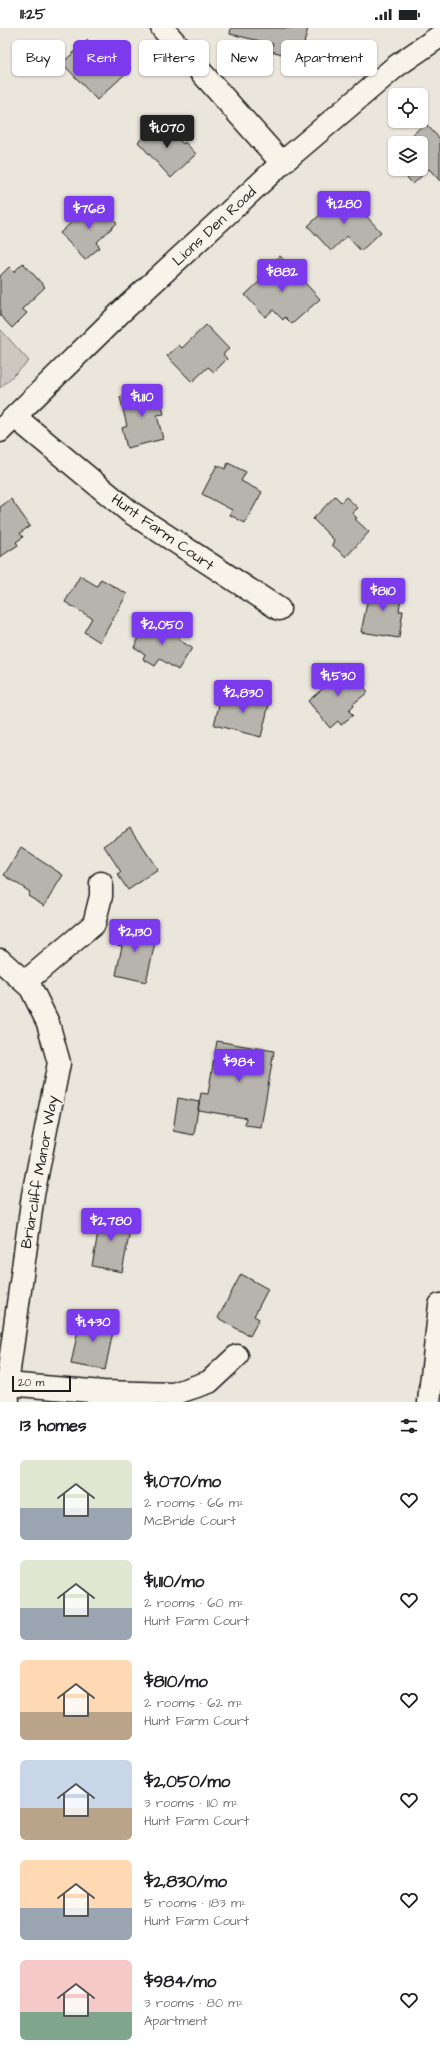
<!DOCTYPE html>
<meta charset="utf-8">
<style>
:root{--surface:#fff;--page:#f2f2f2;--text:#202124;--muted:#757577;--accent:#7c3aed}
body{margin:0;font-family:"Architects Daughter",sans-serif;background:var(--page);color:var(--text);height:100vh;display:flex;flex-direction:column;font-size:15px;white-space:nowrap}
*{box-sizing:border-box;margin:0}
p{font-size:13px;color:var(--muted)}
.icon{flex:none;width:22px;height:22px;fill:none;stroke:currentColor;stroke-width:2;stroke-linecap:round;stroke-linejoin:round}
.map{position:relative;height:1374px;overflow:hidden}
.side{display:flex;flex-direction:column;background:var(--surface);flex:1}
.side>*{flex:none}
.top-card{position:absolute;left:12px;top:12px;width:416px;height:36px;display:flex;gap:8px}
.tools{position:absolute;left:388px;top:60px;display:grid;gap:8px}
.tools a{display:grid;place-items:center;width:40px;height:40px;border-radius:6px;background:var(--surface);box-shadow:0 1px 3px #0004;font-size:20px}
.scale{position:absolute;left:12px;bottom:10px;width:59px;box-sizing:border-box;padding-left:4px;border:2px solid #1c1c1c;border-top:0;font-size:11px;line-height:14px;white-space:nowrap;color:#1c1c1c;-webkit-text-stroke:3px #f7f3e8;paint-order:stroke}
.price{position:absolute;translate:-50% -34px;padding:0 9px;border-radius:4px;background:var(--accent);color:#fff;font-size:13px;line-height:26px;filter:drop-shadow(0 1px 2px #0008)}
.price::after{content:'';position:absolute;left:50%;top:24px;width:12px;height:9px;margin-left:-6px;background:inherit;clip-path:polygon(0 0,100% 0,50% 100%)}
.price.on{background:#222;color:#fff}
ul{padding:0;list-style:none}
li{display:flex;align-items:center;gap:12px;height:100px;padding:0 20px}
li span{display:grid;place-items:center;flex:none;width:112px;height:80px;border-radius:6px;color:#555}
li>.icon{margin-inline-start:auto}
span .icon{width:48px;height:48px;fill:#fffc;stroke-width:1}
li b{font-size:17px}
h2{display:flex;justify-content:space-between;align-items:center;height:48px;padding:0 20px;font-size:17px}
.chip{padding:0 14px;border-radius:6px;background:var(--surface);box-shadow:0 1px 3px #0004;font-size:14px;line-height:36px}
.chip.on{background:var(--accent);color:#fff}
.status{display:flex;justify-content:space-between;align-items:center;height:28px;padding:0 20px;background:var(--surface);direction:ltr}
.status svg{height:11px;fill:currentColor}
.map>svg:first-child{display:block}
.green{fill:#ccc8c0;stroke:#74726e}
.building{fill:#b6b4ac;stroke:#1c1c1c}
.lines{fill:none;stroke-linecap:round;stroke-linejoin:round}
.minor-casing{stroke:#1c1c1c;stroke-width:25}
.major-casing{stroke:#1c1c1c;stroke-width:25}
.minor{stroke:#f7f3e8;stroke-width:22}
.major{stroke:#f7f3e8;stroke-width:22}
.labels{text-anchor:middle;stroke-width:3;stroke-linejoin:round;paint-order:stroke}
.street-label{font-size:15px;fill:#1c1c1c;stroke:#f7f3e8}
</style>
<div class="status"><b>11:25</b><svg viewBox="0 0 49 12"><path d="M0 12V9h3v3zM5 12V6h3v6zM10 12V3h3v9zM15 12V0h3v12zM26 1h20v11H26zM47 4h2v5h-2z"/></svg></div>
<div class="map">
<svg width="440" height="1374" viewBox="0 0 440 1374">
<rect width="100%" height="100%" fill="#eae6dc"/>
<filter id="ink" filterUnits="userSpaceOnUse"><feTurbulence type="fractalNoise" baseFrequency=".025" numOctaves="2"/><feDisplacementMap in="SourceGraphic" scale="8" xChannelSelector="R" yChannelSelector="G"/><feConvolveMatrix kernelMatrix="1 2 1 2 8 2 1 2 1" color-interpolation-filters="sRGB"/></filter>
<g filter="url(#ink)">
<path class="green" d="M0 301 29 333 0 360Z"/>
<g class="building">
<path d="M231 0H308L300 31 271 23 273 16 230 6Z"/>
<path d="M88 12 110 37 113 35 124 47 97 72 62 35Z"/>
<path d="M161 92 183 116 185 114 196 126 171 150 138 114Z"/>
<path d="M425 95 440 111V153L429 141 413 156 399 141H421V115H404Z"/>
<path d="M344 164 381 204 361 223 347 208 331 223 308 198Z"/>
<path d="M96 172 117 195 96 215 100 219 85 232 60 205Z"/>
<path d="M280 228 320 271 292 296 285 289 283 292 273 282 265 289 245 267 261 252 258 248Z"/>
<path d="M23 235 45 259 22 281 27 285 12 300 0 287V248L9 239 14 244Z"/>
<path d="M206 297 229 321 223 326 227 331 214 344 208 339 192 354 167 328 179 317 182 320Z"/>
<path d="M151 361 154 373 160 371 164 386 157 387 163 411 127 420 122 400 127 398 120 369Z"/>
<path d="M228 435 246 444 241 453 262 464 245 495 230 487 232 482 202 466 217 437 225 441Z"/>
<path d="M335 468 341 474 346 469 358 480 352 485 357 490 355 491 369 504 346 529 332 517 334 512 313 491Z"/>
<path d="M11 471 30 498 20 505 23 509 16 514 18 517 0 529V479Z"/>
<path d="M80 548 97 558 101 551 127 566 100 614 84 604 92 590 65 574Z"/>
<path d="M371 556 402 562 399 583H403L399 610 361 604Z"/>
<path d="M150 591 180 610 179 612 192 620 178 642 160 631 155 638 143 631 145 626 134 619Z"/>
<path d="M345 635 368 664 353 676 354 678 349 683 353 687 341 697 338 693 330 700 308 673 334 651 331 647Z"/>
<path d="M222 665 241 670 242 665 270 672 261 709 214 697Z"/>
<path d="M130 800 158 842 128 862 118 847 121 844 104 818Z"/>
<path d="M21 820 63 847 44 878 28 868 30 864 4 847Z"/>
<path d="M121 897 157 906 146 954 116 947 122 918 117 917Z"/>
<path d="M217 1013 274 1023 261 1099 245 1097 246 1090 198 1082 201 1065 208 1066Z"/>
<path d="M178 1070 199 1074 194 1107 173 1103Z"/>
<path d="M96 1185 132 1192 122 1244 92 1238 98 1205 92 1204Z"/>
<path d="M241 1246 268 1261 254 1288 259 1291 250 1308 218 1290Z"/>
<path d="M81 1288 115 1294 105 1342 71 1336Z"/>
</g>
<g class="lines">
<g class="minor-casing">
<g id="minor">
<path d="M162 0 282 135"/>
<path d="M15 389 130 484 279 581"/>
<path d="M0 403 121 284 282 135 395 39 440 8"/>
<path d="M0 932 31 960 48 995 59 1035 33 1167 7 1356 8 1374"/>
<path d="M25 954 94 896 101 868V855"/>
<path d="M7 1356 103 1364 173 1366 209 1354 237 1328"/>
</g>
</g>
<g class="major-casing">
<path id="major" d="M429 1374 440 1277"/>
</g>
<use href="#minor" class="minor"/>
<use href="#major" class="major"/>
</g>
</g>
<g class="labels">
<g class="street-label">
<text transform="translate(214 198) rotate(-43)" y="5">Lions Den Road</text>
<text transform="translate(163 504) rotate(35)" y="5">Hunt Farm Court</text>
<text transform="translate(39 1144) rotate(-80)" y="5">Briarcliff Manor Way</text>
</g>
</g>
</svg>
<div class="tools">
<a><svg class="icon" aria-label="locate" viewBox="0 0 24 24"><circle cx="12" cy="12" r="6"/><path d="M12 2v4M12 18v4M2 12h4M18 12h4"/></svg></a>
<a><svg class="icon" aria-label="layers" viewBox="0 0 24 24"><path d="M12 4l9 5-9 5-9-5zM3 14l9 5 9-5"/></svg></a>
</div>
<div class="scale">20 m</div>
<b class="price on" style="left:167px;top:121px">$1,070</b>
<b class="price" style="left:344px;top:197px">$1,280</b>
<b class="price" style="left:89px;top:202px">$768</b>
<b class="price" style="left:282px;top:265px">$882</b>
<b class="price" style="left:142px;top:390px">$1,110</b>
<b class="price" style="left:383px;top:584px">$810</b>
<b class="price" style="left:162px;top:618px">$2,050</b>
<b class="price" style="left:338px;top:669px">$1,530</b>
<b class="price" style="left:243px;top:686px">$2,830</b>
<b class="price" style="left:135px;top:925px">$2,130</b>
<b class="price" style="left:239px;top:1055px">$984</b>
<b class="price" style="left:111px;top:1214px">$2,780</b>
<b class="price" style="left:93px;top:1315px">$1,430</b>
<div class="top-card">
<a class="chip">Buy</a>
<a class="chip on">Rent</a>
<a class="chip">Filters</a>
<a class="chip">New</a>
<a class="chip">Apartment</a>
</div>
</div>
<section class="side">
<h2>13 homes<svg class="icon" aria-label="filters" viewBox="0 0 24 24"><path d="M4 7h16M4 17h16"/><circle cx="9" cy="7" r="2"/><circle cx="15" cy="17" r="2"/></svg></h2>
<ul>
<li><span style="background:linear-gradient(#dfe7d0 60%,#9aa5b1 0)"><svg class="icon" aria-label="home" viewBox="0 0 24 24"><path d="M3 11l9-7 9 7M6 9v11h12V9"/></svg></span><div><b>$1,070/mo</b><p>2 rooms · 66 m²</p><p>McBride Court</p></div><svg class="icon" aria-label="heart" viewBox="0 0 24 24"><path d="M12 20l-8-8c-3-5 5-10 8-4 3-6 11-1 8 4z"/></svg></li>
<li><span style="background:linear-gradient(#dfe7d0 60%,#9aa5b1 0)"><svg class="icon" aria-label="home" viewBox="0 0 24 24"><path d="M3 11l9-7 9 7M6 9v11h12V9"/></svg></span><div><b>$1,110/mo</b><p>2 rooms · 60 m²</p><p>Hunt Farm Court</p></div><svg class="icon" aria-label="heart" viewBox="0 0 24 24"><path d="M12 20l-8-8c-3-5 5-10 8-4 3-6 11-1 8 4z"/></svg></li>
<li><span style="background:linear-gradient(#ffd9b3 65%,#b9a48a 0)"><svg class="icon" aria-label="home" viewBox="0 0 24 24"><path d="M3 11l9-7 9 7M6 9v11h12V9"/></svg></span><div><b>$810/mo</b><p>2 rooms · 62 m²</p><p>Hunt Farm Court</p></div><svg class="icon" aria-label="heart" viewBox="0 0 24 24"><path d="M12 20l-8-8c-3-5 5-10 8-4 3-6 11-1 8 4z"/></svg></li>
<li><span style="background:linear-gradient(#c9d6e8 60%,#b9a48a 0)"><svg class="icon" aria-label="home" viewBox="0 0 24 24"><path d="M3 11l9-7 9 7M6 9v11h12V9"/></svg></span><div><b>$2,050/mo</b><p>3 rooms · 110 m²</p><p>Hunt Farm Court</p></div><svg class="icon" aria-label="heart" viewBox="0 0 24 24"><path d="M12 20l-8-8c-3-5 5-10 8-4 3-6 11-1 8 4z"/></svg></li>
<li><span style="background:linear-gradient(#ffd9b3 60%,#9aa5b1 0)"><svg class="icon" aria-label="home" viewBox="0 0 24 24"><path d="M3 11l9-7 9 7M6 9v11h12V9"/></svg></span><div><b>$2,830/mo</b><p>5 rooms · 183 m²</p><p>Hunt Farm Court</p></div><svg class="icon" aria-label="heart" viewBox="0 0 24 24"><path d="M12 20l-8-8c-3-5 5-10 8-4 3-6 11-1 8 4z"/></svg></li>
<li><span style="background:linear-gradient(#f6c9c9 65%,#7fa58c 0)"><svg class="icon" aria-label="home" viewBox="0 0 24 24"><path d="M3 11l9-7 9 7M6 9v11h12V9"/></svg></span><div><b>$984/mo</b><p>3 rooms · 80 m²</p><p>Apartment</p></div><svg class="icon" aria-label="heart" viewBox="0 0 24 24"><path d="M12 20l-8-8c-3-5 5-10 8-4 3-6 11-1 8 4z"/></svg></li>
</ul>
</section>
